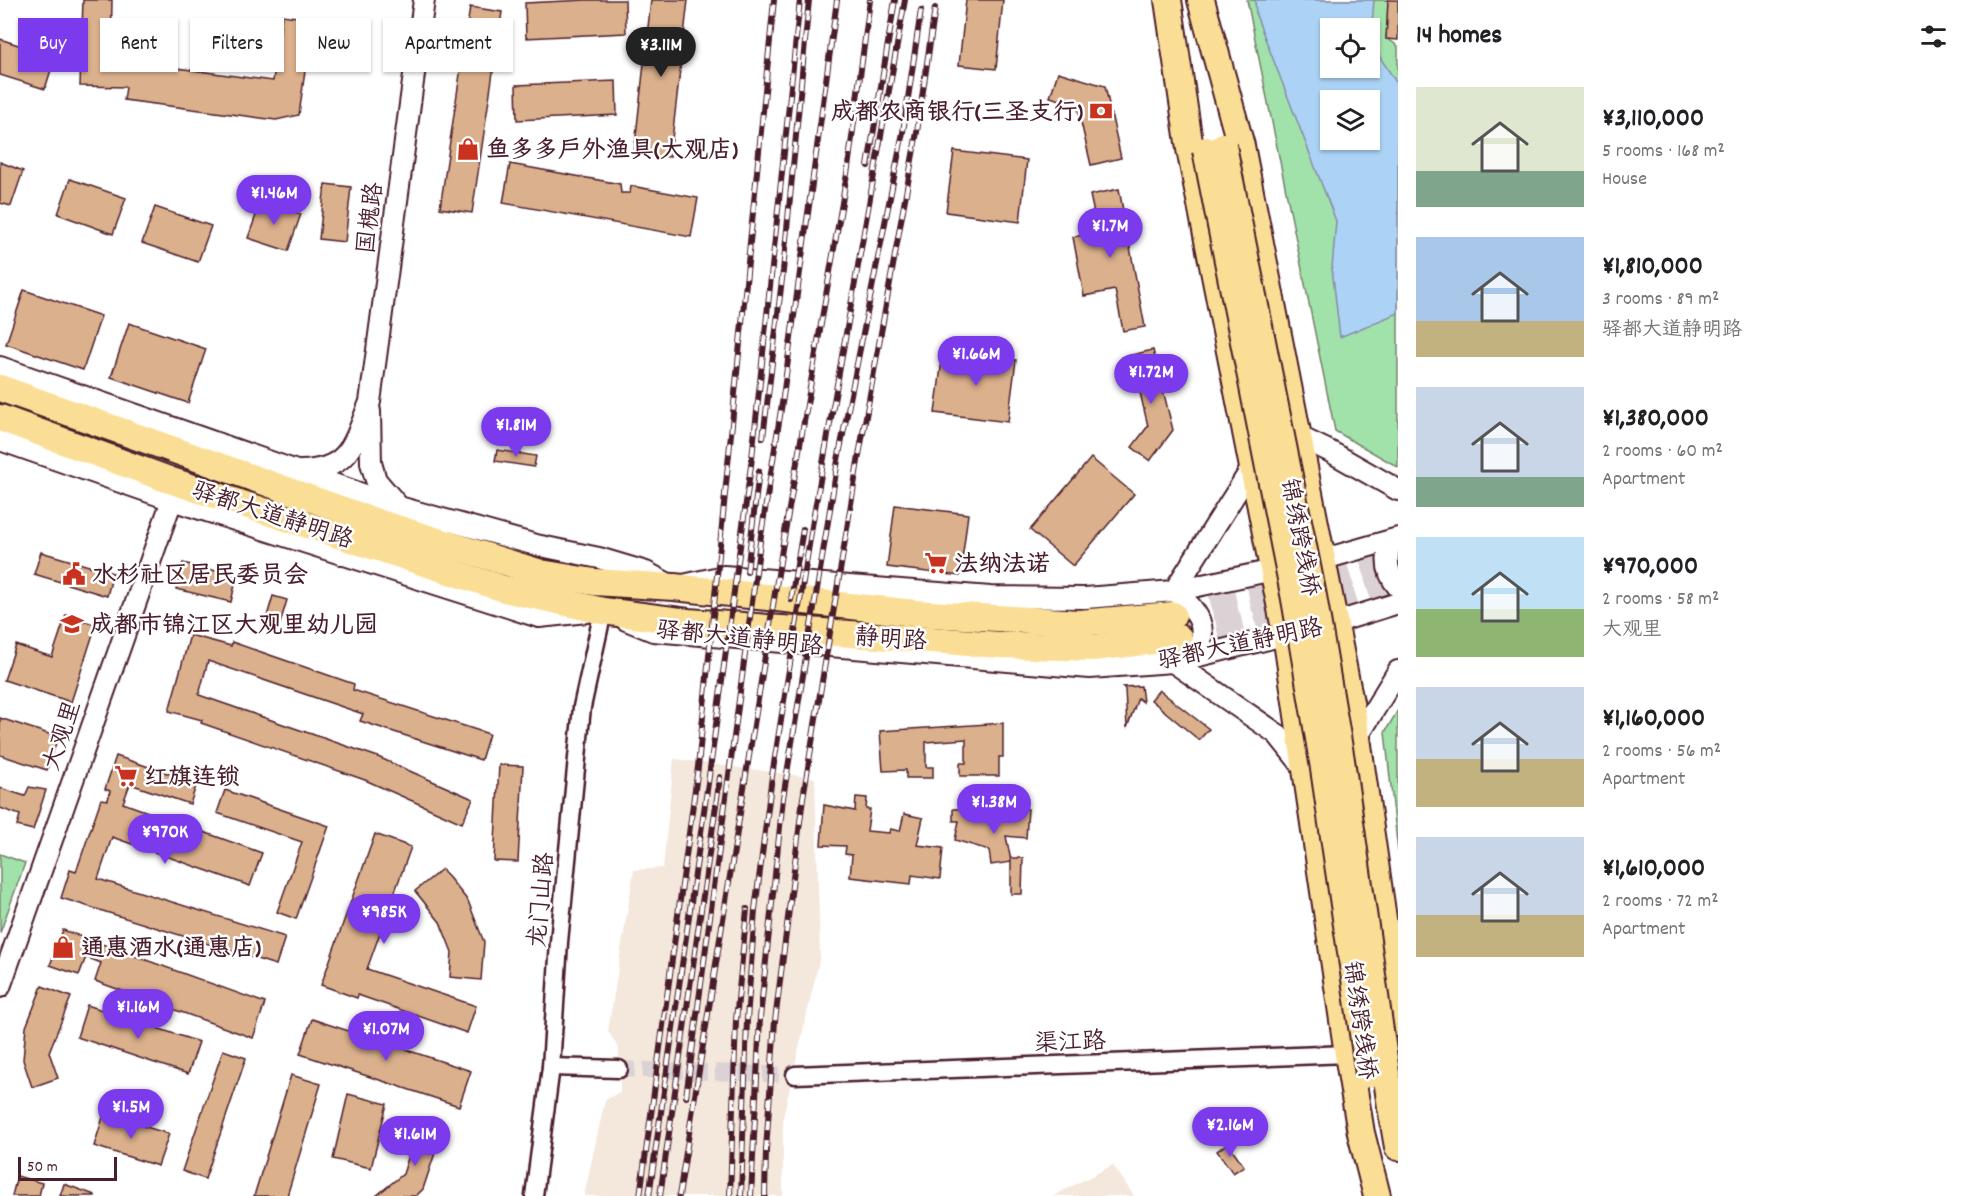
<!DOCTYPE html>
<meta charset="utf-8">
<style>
:root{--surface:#fff;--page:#f6f6f6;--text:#202124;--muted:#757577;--accent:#7c3aed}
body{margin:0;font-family:Dekko,"LXGW WenKai TC",sans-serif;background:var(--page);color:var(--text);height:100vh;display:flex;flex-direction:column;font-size:22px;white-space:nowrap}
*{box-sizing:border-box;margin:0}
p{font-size:20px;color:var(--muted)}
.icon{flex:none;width:33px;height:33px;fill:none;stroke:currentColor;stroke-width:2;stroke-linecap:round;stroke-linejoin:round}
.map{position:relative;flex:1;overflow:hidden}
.drawer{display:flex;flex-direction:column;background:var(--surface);width:570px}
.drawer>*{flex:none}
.top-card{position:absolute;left:18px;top:18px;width:570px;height:54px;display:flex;gap:12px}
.controls{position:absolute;left:1320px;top:18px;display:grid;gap:12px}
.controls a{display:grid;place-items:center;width:60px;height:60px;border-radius:0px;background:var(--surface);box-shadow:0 2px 4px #0004;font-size:30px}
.scale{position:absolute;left:18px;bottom:15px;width:99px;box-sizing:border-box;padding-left:6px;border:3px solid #4a1f2b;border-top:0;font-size:16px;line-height:21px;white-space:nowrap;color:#4a1f2b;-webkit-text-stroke:4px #fff;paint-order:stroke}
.price{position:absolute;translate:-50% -51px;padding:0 14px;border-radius:21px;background:var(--accent);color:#fff;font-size:20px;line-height:39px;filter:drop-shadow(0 2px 3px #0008)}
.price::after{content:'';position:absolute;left:50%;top:36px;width:18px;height:14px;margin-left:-9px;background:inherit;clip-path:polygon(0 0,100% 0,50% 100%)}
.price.active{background:#222;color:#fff}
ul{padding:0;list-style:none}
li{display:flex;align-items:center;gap:18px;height:150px;padding:0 18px}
li span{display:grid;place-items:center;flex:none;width:168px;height:120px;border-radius:0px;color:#555}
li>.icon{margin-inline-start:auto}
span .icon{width:72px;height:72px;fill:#fffc;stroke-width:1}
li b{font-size:26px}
h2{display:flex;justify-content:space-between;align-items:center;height:72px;padding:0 18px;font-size:26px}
.pill{padding:0 21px;border-radius:0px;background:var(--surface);box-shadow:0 2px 4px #0004;font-size:21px;line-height:54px}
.pill.active{background:var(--accent);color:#fff}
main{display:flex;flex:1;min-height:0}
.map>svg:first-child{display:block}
.built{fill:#f4e7dc}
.green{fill:#a1e2ab;stroke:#76806b;stroke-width:1.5;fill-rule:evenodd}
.water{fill:#acd3f5;stroke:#858ba4;stroke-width:1.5;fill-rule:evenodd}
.building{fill:#dbb08c;stroke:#4a1f2b;stroke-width:1.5}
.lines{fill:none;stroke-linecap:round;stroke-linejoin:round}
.minor-tunnel{stroke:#dbd2d5;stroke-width:16;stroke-dasharray:16 8;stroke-linecap:butt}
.primary-tunnel{stroke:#dbd2d5;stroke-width:26;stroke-dasharray:26 13;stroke-linecap:butt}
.minor-casing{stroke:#4a1f2b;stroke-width:21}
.tertiary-casing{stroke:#4a1f2b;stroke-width:24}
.primary-casing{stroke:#4a1f2b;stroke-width:30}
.minor{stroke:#fff;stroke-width:16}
.tertiary{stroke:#fff;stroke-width:20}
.primary{stroke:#fbde96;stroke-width:26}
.rail-casing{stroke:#4a1f2b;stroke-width:6}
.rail{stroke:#fff;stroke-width:4;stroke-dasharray:11;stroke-linecap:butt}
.primary-bridge-casing{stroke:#4a1f2b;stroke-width:30;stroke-linecap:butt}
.primary-bridge{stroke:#fbde96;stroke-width:26}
.labels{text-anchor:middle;stroke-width:5;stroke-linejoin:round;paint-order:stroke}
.poi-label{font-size:24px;font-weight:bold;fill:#4a1f2b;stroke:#fff;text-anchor:start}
.street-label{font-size:24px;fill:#4a1f2b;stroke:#fff}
</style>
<main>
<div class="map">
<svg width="1398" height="1196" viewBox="0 0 1398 1196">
<rect width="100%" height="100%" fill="#fff"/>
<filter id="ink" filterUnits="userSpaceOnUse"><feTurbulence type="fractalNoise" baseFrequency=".0167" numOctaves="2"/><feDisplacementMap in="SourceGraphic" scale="12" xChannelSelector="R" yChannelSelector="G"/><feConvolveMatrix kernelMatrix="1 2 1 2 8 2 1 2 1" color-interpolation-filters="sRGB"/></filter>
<g filter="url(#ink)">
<g class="built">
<path d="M674 759 815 778 820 957 783 1117V1196H584L605 1100 620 1092 619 1049 608 1031 634 870 663 868Z"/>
<path d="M1113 1165 1134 1196H1053Z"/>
</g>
<g class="green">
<path d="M1247 0H1391L1386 38 1398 46V467L1335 431ZM1330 28H1370V68H1330ZM1330 100H1370V140H1330Z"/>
<path d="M1398 710V852L1385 732Z"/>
<path d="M0 854 25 863 0 933Z"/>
</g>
<path class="water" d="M1255 0H1374L1371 36 1381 59 1398 85V313L1340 337 1332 268 1336 221 1256 15ZM1330 28H1370V68H1330ZM1330 100H1370V140H1330Z"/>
<g class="building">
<path d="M83 0H112L111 59 273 81 282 15 312 19 299 115 276 120 124 100 126 87 80 86Z"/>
<path d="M586 0H625L626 33 526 38 525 3Z"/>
<path d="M651 0H688L670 157 634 154Z"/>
<path d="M966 0H1003L996 69 959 65Z"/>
<path d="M1388 0H1398V40L1386 39Z"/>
<path d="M470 7 502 12 472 213 440 208Z"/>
<path d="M0 39 55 57 45 89 0 75Z"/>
<path d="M1058 72 1105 86 1121 158 1091 165 1077 105 1050 97Z"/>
<path d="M616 81 617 115 517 120 516 85Z"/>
<path d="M954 151 1027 160 1020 222 946 212Z"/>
<path d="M0 162 23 171 11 206 0 203Z"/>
<path d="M510 164 620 184 621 193H630L631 186 698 198 691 237 503 203Z"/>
<path d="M70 179 126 198 113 234 58 214Z"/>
<path d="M325 184 351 187 345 242 319 239Z"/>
<path d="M1119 189 1145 327 1123 331 1115 290 1084 296 1073 237 1098 232 1090 195Z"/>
<path d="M261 201 301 214 288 251 248 238Z"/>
<path d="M155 207 211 226 198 262 142 243Z"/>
<path d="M24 290 101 316 83 370 6 344Z"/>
<path d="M129 323 206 349 188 403 111 377Z"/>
<path d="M1153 350 1173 430 1150 461 1132 447 1148 426 1131 355Z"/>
<path d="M943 352 1016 360 1008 422 935 413Z"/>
<path d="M497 450 536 456 534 467 495 461Z"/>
<path d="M1091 458 1134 494 1073 566 1030 530Z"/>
<path d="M895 505 968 514 960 576 887 567Z"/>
<path d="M41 552 113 573 107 596 34 574Z"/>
<path d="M183 563 237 576 231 602 176 589Z"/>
<path d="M273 596 287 600 279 627 265 623Z"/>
<path d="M66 615 96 625 71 702 4 680 16 645 52 657Z"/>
<path d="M190 635 231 646 232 642 354 684 353 690 489 734 481 760 360 721 363 714 208 661 199 695 378 757 473 799 462 823 365 780 201 723 202 720 169 711Z"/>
<path d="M1141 686 1143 702 1138 698 1127 728 1125 689 1123 687Z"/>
<path d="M1159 690 1209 729 1199 740 1151 700Z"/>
<path d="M0 718 58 737 47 770 0 755Z"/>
<path d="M1003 723V757H999V776H960V763H966V739L926 742V767H933V778H906V770L883 771 880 731Z"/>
<path d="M116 756 197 783 190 804 130 784 123 803 262 853 250 886 112 837 98 879 285 937 276 965 61 898 70 870 76 872 101 799 108 800 110 791 105 789Z"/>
<path d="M499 765 523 766 518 862 494 861Z"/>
<path d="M29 787 46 790 33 830 17 826 20 815 0 808V788L25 796Z"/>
<path d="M225 790 329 826 296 919 277 912 302 842 217 813Z"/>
<path d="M856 797 867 798 866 809H870L867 831 889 833 890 829 900 831 904 814 923 818 917 845 943 848 940 879 912 875 911 884 850 877 852 855 845 854 846 846 821 845 824 805 855 811Z"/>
<path d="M992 808 1028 809 1026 838 1006 836 1011 861V858H1023L1022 894H1011V862L991 865 989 850 955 840 959 821H953V809Z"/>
<path d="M375 834 411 847 367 969 476 1006 467 1033 358 995 357 998 321 985Z"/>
<path d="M442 869 468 901 484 942 481 980 450 977 452 952 440 922 415 891Z"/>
<path d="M63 930 265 1003 253 1038 95 981 101 963 86 957 79 975 50 965Z"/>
<path d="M42 986 71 997 49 1052 58 1078 32 1087 23 1060 26 1027Z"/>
<path d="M87 1005 199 1042 188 1074 77 1037Z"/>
<path d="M312 1019 471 1071 459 1106 300 1054Z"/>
<path d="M223 1050 246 1058 205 1179 182 1171Z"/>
<path d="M291 1075 321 1084 287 1196H254Z"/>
<path d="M348 1094 387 1104 371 1168 333 1159Z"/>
<path d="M104 1114 169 1134 158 1166 94 1146Z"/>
<path d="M417 1130 440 1138 423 1189 416 1196H376L403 1174Z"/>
<path d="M1228 1143 1244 1166 1233 1173 1217 1151Z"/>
<path d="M17 1176 42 1183 39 1196H12Z"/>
<path d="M64 1184 95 1195V1196H60Z"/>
</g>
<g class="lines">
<path class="minor-tunnel" d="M619 1069 795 1075"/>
<g class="primary-tunnel">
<path d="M1173 615 1320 584 1398 559"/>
<path d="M1179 638 1257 622 1325 606 1398 582"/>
</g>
<g class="minor-casing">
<g id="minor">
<path d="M551 1067 619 1069"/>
<path d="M795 1075 1348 1054"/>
<path d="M534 1196 551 1067 559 942 582 707 603 611"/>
</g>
</g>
<g class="tertiary-casing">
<g id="tertiary">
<path d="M0 367 399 507 536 545 599 558 646 572 674 587 724 576 990 597 1085 598 1174 591 1321 560 1398 538"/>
<path d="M370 411 371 463 376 480 399 507"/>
<path d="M1298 436 1331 452 1398 490"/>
<path d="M0 440 172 500 539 617 587 612"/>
<path d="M301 471C351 470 354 441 370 402L424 0"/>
<path d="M1392 540C1385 557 1386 573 1398 587"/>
<path d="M626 620 653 631 1090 668 1173 662 1194 657 1334 623 1398 603"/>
<path d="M1194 657C1212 629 1197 609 1174 591L1253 466"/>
<path d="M1173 662 1277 734 1305 769"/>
<path d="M1357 738 1398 671"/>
<path d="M0 987 172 500"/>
</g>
</g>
<g class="primary-casing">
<g id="primary">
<path d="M1168 0 1190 149 1286 634 1348 1054 1361 1133 1377 1196"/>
<path d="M1201 0 1241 146 1357 738 1398 1023"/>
<path d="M0 388 380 523 541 573 594 582 674 587 915 613 1079 623 1173 615"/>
<path d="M0 418 169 480 504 589 603 611 688 622 999 645 1093 648 1179 638"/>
<path d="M1391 1107 1398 1147"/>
</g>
</g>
<use href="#minor" class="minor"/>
<use href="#tertiary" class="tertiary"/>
<use href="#primary" class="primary"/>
<g class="rail-casing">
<g id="rail">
<path d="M868 166 895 0"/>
<path d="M763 438 783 271 809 0"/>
<path d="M747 572 759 471"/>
<path d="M791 600 803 529"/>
<path d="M686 1097 760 542 783 397 837 0"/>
<path d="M640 1196 698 767 774 0"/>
<path d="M649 1196 710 769 752 458 800 0"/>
<path d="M660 1196 720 777"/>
<path d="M679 1196 782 549 848 168 870 0"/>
<path d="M730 1196 736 1020 747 909"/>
<path d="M741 1196 747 1020 755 910 772 776 813 520 905 0"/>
<path d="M751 1196 760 1018 783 798 838 460 903 132 921 10"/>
<path d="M765 1196 766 1150 775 1021 803 798 858 461 917 132 935 8"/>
</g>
</g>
<use href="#rail" class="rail"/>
<g class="primary-bridge-casing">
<g id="primary-bridge">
<path d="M1223 146 1313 596 1341 760 1391 1107"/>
<path d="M1206 150 1295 599 1323 762 1369 1074"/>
</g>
</g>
<use href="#primary-bridge" class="primary-bridge"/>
</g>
</g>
<defs>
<g id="bank-bare" transform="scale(1.8)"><path d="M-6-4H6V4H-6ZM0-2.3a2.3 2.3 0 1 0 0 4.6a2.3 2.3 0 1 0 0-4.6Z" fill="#c8321e" stroke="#fff" stroke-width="2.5" paint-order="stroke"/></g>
<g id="shop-bare" transform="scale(1.8)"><path d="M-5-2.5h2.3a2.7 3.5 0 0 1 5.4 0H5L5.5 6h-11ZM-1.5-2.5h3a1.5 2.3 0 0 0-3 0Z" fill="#c8321e" stroke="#fff" stroke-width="2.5" paint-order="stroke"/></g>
<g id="supermarket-bare" transform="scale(1.8)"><path d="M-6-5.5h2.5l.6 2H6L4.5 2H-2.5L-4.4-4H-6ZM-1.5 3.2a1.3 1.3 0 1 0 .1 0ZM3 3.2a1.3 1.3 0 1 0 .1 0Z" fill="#c8321e" stroke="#fff" stroke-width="2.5" paint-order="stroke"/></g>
<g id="civic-bare" transform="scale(1.8)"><path d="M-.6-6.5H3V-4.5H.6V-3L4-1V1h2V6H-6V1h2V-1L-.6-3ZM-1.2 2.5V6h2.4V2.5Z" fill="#c8321e" stroke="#fff" stroke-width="2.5" paint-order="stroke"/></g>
<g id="school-bare" transform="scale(1.8)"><path d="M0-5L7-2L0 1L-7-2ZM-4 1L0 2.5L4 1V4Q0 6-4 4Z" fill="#c8321e" stroke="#fff" stroke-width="2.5" paint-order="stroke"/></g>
</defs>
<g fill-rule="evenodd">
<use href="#bank-bare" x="1101" y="111"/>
<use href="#shop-bare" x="468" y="149"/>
<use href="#supermarket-bare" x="936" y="563"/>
<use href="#civic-bare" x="74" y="574"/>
<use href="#school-bare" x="72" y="624"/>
<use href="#supermarket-bare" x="126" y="776"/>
<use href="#shop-bare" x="63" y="947"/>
</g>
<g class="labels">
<g class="poi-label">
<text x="1083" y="119" text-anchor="end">成都农商银行(三圣支行)</text>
<text x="486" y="157">鱼多多户外渔具(大观店)</text>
<text x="954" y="571">法纳法诺</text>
<text x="92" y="582">水杉社区居民委员会</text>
<text x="90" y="632">成都市锦江区大观里幼儿园</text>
<text x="144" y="784">红旗连锁</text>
<text x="81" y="955">通惠酒水(通惠店)</text>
</g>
<g class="street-label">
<text transform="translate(369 218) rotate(-83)" y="8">国槐路</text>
<text transform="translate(273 514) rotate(18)" y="8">驿都大道静明路</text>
<text transform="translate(1301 537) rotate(79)" y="8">锦绣跨线桥</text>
<text transform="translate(740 637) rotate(6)" y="8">驿都大道静明路</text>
<text transform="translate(891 638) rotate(4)" y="8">静明路</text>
<text transform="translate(1240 643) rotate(-12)" y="8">驿都大道静明路</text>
<text transform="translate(61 735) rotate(-71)" y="8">大观里</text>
<text transform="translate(540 900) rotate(-85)" y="8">龙门山路</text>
<text transform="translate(1361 1020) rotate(82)" y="8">锦绣跨线桥</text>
<text transform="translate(1070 1041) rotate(-2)" y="8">渠江路</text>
</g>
</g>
</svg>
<div class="controls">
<a><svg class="icon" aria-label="locate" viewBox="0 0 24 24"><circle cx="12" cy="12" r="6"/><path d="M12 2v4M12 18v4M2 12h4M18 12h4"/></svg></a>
<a><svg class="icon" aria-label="layers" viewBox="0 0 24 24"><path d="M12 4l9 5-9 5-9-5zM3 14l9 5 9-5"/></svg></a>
</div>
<div class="scale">50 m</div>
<b class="price active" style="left:661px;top:78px">¥3.11M</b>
<b class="price" style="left:274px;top:226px">¥1.46M</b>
<b class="price" style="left:1110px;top:259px">¥1.7M</b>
<b class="price" style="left:976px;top:387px">¥1.66M</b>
<b class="price" style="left:1151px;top:405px">¥1.72M</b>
<b class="price" style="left:516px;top:458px">¥1.81M</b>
<b class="price" style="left:994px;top:835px">¥1.38M</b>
<b class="price" style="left:165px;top:865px">¥970K</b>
<b class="price" style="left:384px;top:945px">¥985K</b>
<b class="price" style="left:138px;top:1040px">¥1.16M</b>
<b class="price" style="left:386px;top:1062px">¥1.07M</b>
<b class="price" style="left:131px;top:1140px">¥1.5M</b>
<b class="price" style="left:1230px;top:1158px">¥2.16M</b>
<b class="price" style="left:415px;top:1167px">¥1.61M</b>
<div class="top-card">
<a class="pill active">Buy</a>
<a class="pill">Rent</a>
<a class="pill">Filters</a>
<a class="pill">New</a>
<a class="pill">Apartment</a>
</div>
</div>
<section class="drawer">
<h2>14 homes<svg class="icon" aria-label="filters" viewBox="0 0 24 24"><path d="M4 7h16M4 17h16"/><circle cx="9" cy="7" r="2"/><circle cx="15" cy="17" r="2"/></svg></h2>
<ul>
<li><span style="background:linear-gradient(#dfe7d0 70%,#7fa58c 0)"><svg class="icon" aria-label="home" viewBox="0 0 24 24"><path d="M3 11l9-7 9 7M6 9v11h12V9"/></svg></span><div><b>¥3,110,000</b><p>5 rooms · 168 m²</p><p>House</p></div></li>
<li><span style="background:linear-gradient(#a9c7e8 70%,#c2b280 0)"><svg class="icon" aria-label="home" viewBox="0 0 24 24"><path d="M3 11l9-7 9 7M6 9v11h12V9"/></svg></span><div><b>¥1,810,000</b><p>3 rooms · 89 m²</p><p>驿都大道静明路</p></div></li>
<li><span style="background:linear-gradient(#c9d6e8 75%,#7fa58c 0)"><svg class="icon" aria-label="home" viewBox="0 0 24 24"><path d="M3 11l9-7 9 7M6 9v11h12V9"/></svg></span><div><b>¥1,380,000</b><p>2 rooms · 60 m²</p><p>Apartment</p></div></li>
<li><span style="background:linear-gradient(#bfe0f5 60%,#8fb573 0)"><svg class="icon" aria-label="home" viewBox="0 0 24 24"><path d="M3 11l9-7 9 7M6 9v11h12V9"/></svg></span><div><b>¥970,000</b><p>2 rooms · 58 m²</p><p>大观里</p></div></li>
<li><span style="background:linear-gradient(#c9d6e8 60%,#c2b280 0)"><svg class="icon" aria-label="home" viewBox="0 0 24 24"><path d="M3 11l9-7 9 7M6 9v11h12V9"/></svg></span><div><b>¥1,160,000</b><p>2 rooms · 56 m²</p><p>Apartment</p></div></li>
<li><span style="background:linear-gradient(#c9d6e8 65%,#c2b280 0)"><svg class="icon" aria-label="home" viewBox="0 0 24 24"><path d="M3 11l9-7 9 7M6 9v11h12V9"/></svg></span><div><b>¥1,610,000</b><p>2 rooms · 72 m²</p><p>Apartment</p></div></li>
</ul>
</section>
</main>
